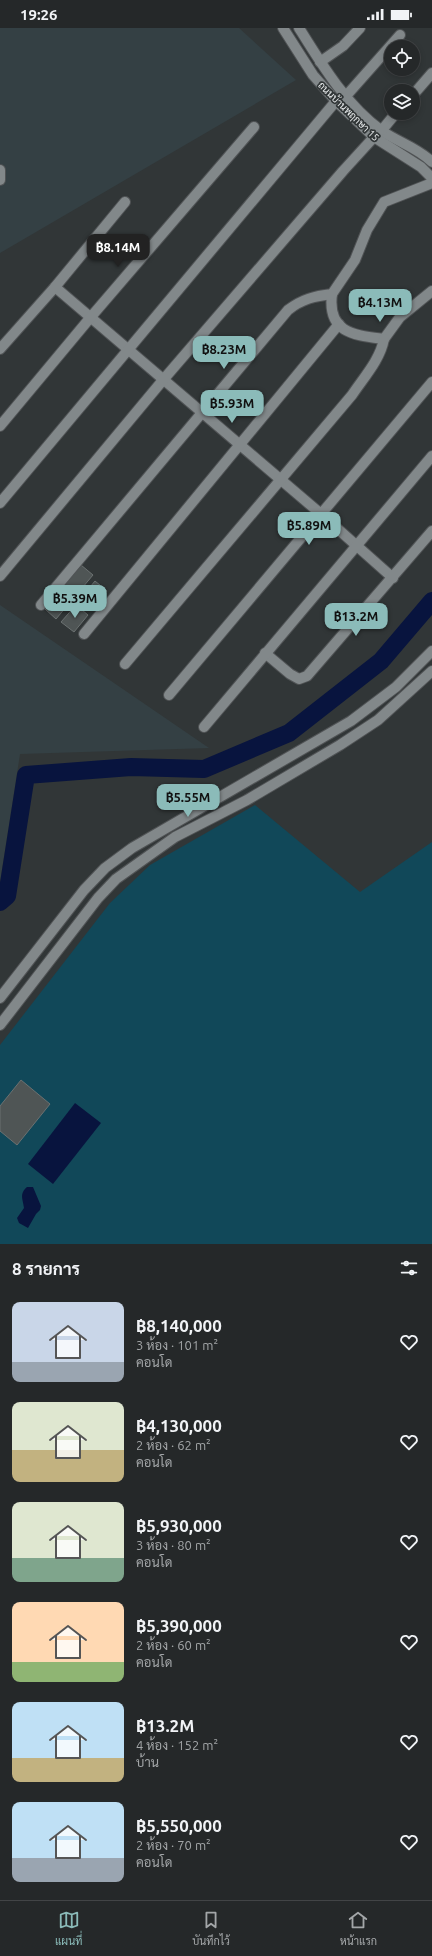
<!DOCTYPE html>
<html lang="th">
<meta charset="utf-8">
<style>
:root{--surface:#252829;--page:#2d3031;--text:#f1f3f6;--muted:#a3a6a8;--line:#424446;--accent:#8bbbb9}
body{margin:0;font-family:Ubuntu,Sarabun,sans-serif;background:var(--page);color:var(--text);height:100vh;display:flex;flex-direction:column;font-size:15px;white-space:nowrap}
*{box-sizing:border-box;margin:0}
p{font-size:13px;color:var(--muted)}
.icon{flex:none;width:22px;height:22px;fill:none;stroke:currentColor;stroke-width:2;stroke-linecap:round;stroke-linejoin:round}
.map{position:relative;height:1216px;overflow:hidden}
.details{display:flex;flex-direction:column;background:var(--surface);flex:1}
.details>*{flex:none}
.fabs{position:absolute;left:384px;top:12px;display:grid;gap:8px}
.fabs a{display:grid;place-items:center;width:36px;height:36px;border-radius:50%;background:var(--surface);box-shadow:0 2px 6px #0003,0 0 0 1px var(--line);font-size:20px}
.price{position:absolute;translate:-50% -34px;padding:0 9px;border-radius:8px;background:var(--accent);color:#111;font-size:13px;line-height:26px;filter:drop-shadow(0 1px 2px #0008)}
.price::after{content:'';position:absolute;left:50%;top:24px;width:12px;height:9px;margin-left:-6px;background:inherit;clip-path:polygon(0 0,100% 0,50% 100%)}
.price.current{background:#222;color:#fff}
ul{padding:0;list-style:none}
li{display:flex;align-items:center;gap:12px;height:100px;padding:0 12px}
li span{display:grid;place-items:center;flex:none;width:112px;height:80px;border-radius:8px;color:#555}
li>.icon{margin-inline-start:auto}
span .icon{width:48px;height:48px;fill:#fffc;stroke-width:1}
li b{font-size:17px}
h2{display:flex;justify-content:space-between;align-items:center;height:48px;padding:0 12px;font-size:17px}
.status{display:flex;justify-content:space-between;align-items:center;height:28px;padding:0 20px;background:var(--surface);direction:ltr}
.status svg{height:11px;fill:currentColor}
.tabs{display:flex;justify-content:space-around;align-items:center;height:56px;border-top:1px solid var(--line);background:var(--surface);font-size:11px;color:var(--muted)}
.tabs a{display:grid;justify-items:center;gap:2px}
.tabs .current{color:var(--accent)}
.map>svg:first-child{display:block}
.built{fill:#344044}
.green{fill:#114859}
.water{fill:#08143e}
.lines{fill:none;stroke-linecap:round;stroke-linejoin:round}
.river{stroke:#08143e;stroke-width:18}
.building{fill:#4f5555;stroke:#6b7171}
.street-casing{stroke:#505355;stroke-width:12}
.street{stroke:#82888a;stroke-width:10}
.labels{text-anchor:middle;stroke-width:3.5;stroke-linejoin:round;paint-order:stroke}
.street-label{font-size:10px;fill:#ebeeef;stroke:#313637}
</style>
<div class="status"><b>19:26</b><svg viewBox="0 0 49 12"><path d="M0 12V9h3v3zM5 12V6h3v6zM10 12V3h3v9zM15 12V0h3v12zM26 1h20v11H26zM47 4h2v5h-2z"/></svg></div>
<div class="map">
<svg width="432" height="1216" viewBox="0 0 432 1216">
<rect width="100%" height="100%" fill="#313637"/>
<g class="built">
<path d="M0 0H239L296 52 0 225Z"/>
<path d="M0 577 209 720 20 726 0 854Z"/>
</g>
<path class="green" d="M255 777 360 864 432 814V1216H0V1017L110 875 150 837Z"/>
<g class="water">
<path d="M75 1075 101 1095 53 1156 28 1136Z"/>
<path d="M27 1159H33L41 1178 40 1182 36 1186 28 1200 19 1195 17 1190 24 1180C23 1171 19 1166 27 1159Z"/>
</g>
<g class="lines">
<path class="river" d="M0 874 7 868 26 747 131 739 204 741 289 705 381 633 432 573"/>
</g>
<g class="building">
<path d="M81 537 93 547 56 591 45 581Z"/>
<path d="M95 553 107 563 93 580 81 570Z"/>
<path d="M76 577 88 587 74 604 61 594Z"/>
<path d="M21 1052 50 1076 17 1117 0 1103V1078Z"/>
</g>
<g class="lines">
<g class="street-casing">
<g id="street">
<path d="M283 0 313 47 336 73 374 109 421 139 432 150"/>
<path d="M299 0C322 37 346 77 382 103 398 114 418 120 432 134"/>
<path d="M320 34 343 18 360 0"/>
<path d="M413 67 432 45"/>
<path d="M346 68 400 7"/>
<path d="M382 102 396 85"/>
<path d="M0 142V152"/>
<path d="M55 259 321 486 393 550"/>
<path d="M332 266C327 305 354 307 384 311L400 289 432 263"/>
<path d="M0 321 55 259 125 174"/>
<path d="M0 398 90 290 254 99"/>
<path d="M0 475 336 73"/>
<path d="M0 548 163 352 343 143 374 109"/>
<path d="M41 577 288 282C302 271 315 268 332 266L355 232 367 202 384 174 432 155"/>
<path d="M84 606 339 296"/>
<path d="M265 625 290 646 299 651 307 648 432 503"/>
<path d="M125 636 352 367C364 349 380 332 384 311"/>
<path d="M169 667 432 354"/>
<path d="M204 699 432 428"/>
<path d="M0 970 84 862 105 840 132 820 351 693 396 659 432 623"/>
<path d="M0 997 98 870 116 851 175 809 247 772 340 717 378 692 432 643"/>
</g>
</g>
<use href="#street" class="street"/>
</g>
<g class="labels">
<g class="street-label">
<text transform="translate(349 83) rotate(44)" y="4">ถนนบ้านพฤกษา 15</text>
</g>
</g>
</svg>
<div class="fabs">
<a><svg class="icon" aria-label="locate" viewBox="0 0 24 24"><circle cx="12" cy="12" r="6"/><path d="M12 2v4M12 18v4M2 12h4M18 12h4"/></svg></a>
<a><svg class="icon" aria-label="layers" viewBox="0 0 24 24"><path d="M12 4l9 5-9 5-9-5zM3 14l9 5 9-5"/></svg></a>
</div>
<b class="price current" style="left:118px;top:240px">฿8.14M</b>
<b class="price" style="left:380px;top:295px">฿4.13M</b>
<b class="price" style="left:224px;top:342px">฿8.23M</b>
<b class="price" style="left:232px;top:396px">฿5.93M</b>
<b class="price" style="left:309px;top:518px">฿5.89M</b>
<b class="price" style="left:75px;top:591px">฿5.39M</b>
<b class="price" style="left:356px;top:609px">฿13.2M</b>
<b class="price" style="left:188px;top:790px">฿5.55M</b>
</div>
<section class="details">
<h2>8 รายการ<svg class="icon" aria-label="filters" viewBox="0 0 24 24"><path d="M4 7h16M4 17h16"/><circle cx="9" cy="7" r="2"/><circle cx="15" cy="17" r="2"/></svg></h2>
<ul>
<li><span style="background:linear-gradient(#c9d6e8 75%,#9aa5b1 0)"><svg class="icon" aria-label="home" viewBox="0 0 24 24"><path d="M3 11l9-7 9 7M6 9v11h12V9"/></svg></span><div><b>฿8,140,000</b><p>3 ห้อง · 101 m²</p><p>คอนโด</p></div><svg class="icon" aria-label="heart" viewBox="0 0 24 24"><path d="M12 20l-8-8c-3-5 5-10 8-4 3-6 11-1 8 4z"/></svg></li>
<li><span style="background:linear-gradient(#dfe7d0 60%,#c2b280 0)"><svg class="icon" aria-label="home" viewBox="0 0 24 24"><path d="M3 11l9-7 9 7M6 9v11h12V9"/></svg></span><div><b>฿4,130,000</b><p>2 ห้อง · 62 m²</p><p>คอนโด</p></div><svg class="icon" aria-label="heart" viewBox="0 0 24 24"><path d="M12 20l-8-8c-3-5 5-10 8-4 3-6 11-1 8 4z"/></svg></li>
<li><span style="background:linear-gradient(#dfe7d0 70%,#7fa58c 0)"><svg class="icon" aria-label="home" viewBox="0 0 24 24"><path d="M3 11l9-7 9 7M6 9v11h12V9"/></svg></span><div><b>฿5,930,000</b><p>3 ห้อง · 80 m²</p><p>คอนโด</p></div><svg class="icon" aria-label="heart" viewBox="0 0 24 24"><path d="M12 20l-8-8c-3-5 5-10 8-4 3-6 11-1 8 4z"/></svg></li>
<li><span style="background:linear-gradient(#ffd9b3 75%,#8fb573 0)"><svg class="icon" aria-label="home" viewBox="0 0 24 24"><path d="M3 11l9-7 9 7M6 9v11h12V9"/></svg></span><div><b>฿5,390,000</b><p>2 ห้อง · 60 m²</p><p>คอนโด</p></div><svg class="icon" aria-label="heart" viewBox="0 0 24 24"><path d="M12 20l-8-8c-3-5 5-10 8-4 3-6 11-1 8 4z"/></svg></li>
<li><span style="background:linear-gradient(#bfe0f5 70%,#c2b280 0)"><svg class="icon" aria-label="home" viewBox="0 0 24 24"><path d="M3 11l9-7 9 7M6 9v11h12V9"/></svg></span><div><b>฿13.2M</b><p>4 ห้อง · 152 m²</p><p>บ้าน</p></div><svg class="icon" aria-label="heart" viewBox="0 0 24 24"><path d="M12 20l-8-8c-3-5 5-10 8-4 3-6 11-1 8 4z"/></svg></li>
<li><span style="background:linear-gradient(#bfe0f5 70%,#9aa5b1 0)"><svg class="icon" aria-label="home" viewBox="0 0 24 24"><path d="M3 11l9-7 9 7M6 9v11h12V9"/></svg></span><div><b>฿5,550,000</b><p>2 ห้อง · 70 m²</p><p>คอนโด</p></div><svg class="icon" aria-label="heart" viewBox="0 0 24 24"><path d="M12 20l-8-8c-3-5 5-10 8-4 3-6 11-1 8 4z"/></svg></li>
</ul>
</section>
<nav class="tabs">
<a class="current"><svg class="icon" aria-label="map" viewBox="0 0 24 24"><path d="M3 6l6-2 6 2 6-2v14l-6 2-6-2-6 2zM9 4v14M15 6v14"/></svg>แผนที่</a>
<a><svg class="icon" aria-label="saved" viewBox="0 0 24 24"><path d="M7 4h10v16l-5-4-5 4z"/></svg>บันทึกไว้</a>
<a><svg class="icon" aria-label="home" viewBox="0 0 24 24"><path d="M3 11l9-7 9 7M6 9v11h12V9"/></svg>หน้าแรก</a>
</nav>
